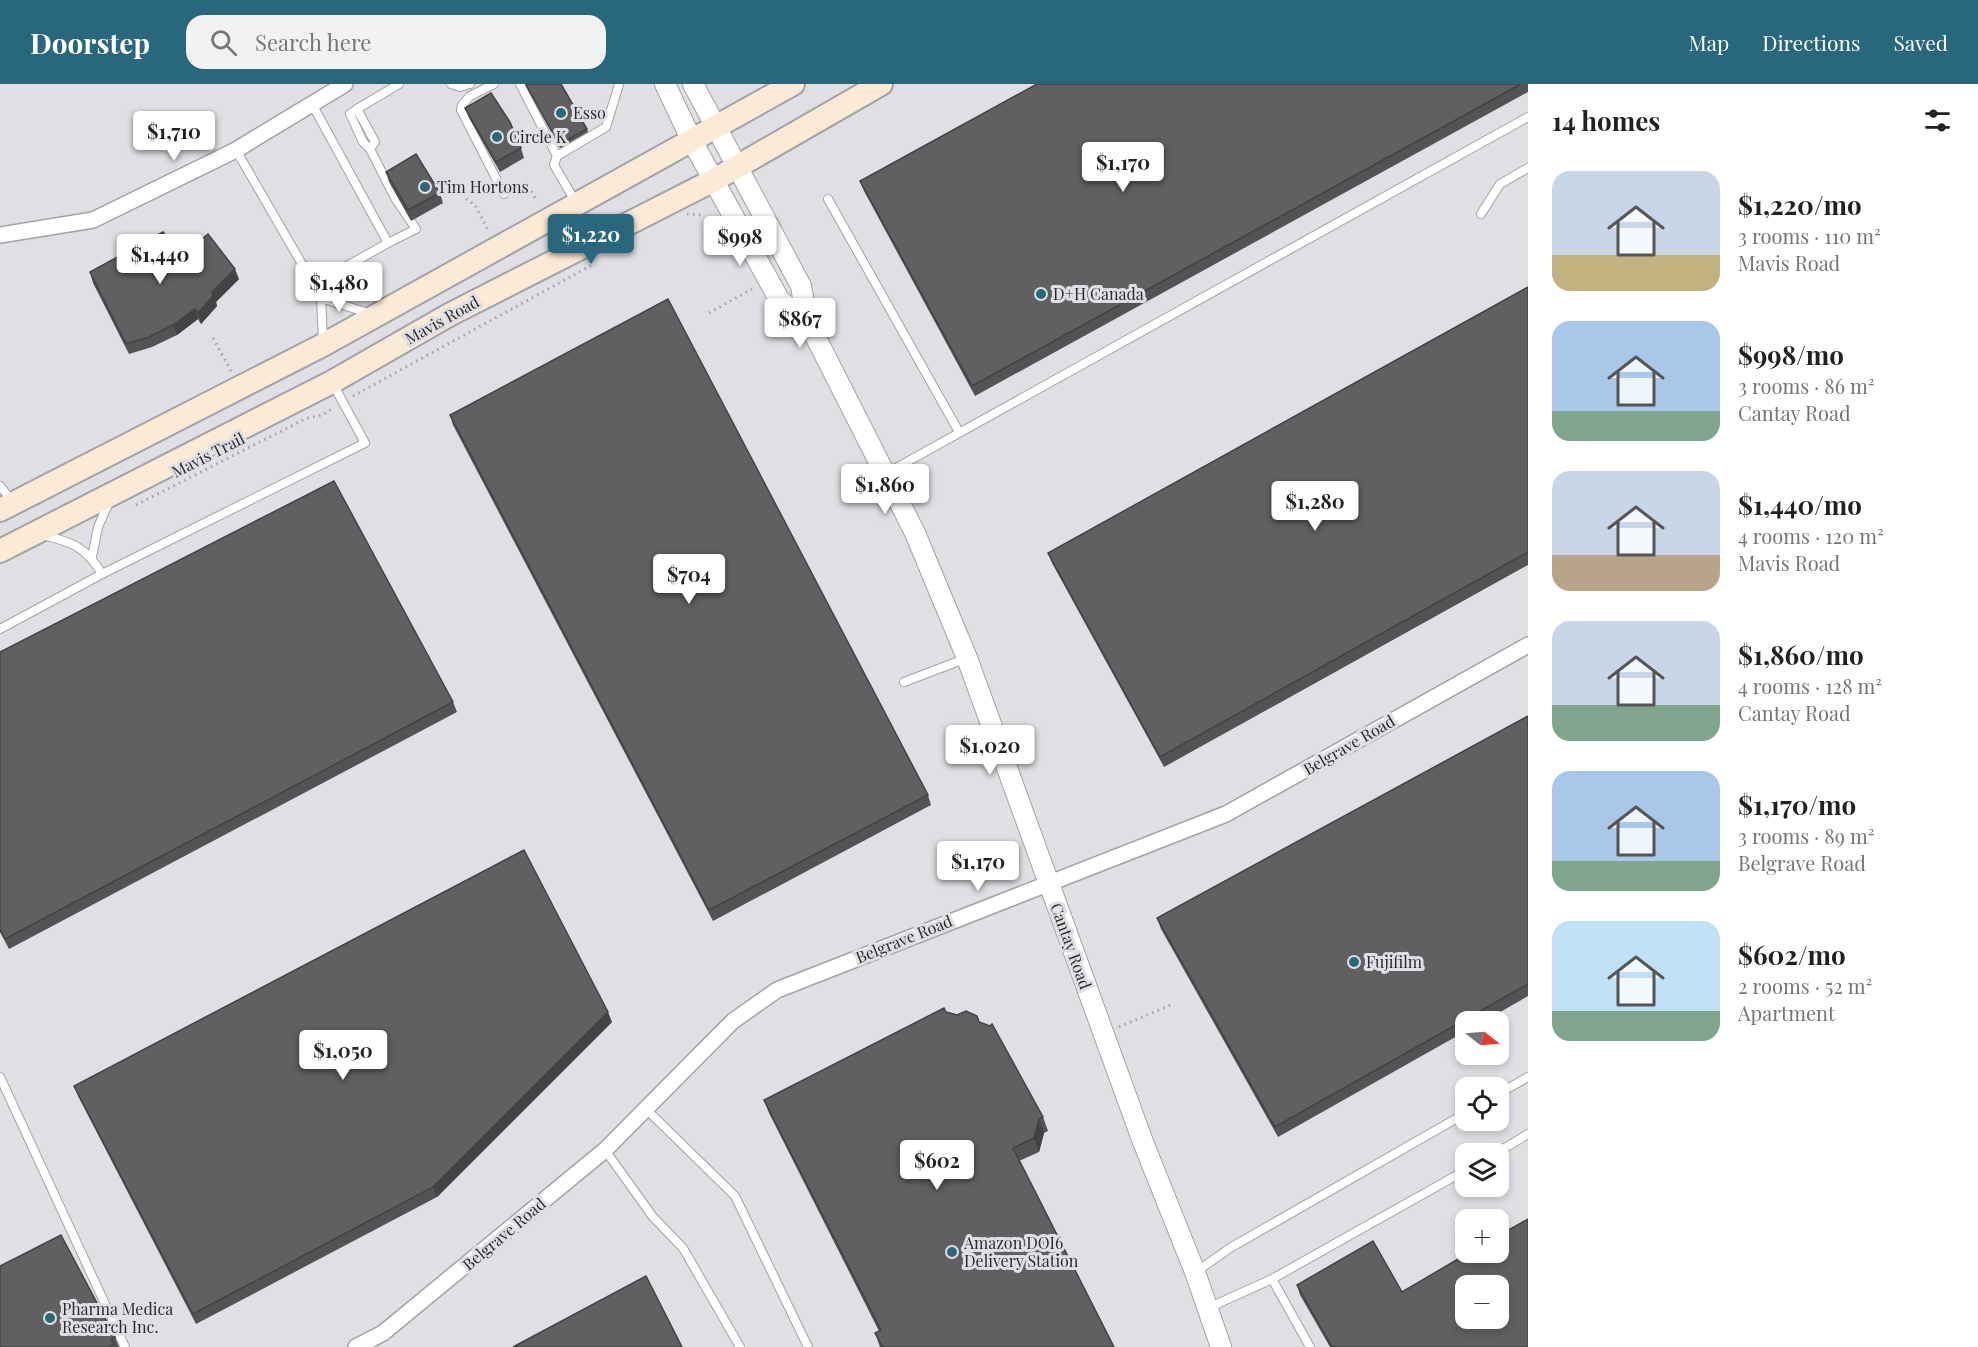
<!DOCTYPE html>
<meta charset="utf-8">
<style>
:root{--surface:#fff;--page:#f2f2f2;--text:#202124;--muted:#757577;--accent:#28677c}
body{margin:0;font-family:"Playfair Display",serif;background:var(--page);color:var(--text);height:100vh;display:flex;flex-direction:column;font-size:22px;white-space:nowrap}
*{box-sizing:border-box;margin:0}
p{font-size:20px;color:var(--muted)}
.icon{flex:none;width:33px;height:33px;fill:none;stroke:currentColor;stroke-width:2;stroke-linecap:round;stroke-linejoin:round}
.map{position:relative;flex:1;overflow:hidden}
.panel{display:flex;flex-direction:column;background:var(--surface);width:450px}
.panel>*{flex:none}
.needle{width:39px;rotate:107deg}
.controls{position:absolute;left:1455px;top:927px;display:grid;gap:12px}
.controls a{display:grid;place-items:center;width:54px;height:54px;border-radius:12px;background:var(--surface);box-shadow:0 3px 9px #0003;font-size:30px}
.price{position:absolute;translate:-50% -51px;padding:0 14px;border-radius:6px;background:#fff;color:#222;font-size:20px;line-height:39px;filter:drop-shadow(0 2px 3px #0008)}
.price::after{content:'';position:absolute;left:50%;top:36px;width:18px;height:14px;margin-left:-9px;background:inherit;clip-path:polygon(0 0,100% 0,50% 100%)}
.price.active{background:var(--accent);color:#fff}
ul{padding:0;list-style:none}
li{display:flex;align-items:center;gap:18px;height:150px;padding:0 24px}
li span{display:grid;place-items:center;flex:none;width:168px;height:120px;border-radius:18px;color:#555}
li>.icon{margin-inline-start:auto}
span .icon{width:72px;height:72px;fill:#fffc;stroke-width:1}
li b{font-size:26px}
h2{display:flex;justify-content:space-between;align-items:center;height:72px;padding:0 24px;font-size:26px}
header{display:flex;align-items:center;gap:36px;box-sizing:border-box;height:84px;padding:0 30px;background:var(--accent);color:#fff}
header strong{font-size:28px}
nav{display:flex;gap:33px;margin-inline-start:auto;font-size:21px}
.search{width:420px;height:54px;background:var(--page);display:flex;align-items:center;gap:15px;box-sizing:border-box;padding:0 21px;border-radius:18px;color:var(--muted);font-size:22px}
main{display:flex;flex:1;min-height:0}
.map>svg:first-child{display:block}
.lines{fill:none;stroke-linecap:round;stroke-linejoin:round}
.service-casing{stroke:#a2a2a6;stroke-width:10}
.minor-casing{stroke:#a2a2a6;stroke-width:18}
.tertiary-casing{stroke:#a2a2a6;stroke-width:22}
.secondary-casing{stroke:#a2a2a6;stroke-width:26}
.path{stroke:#a1a2a5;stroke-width:3;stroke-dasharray:1.5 4.5;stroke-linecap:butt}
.service{stroke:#fff;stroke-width:8}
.minor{stroke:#fff;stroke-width:15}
.tertiary{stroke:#fff;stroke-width:20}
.secondary{stroke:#fbead5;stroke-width:22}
.wall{fill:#535355}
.shaded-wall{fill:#434345}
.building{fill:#606063;stroke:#434345;stroke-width:1.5;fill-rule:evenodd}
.poi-dot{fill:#28677c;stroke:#e0e0e4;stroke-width:2}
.labels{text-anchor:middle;stroke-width:6;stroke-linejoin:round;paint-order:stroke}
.poi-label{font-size:16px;fill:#292a2b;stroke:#e0e0e4;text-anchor:start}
.street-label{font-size:16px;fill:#292a2b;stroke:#e0e0e4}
</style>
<header>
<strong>Doorstep</strong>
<div class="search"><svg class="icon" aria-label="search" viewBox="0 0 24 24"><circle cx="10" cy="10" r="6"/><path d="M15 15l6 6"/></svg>Search here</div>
<nav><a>Map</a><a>Directions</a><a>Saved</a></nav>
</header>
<main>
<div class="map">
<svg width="1528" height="1263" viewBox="0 0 1528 1263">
<rect width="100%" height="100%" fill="#e0e0e4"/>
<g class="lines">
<g class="service-casing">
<g id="service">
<path d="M451 0 460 3 470 0"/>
<path d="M494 0 470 12 462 21 461 26 504 110"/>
<path d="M520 0 557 72"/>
<path d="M312 20 388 159 313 201"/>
<path d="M357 25 350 30 363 58 370 65"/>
<path d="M236 66 321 213 323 257"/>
<path d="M828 115 959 348"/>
<path d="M575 117 554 81 557 72 606 43 619 0"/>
<path d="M1481 130 1500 100 1528 84"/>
<path d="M388 159 416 145 395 114 370 65 375 58 357 25 399 0"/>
<path d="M321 214 371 230"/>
<path d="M887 389 1528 33"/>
<path d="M0 402 13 418"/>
<path d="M43 451C72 458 86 463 102 490L365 359 333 300"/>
<path d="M92 473 98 443 109 418"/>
<path d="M0 545 102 490"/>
<path d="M904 598 967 574"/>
<path d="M0 993 125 1263"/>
<path d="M1498 1010 1528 993"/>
<path d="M645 1024 735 1112 808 1263"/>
<path d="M605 1066 653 1133 683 1164 740 1263"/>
<path d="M1495 1070 1528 1050"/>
<path d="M1196 1188 1230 1164 1466 1029"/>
<path d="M1208 1224 1272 1195"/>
<path d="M1310 1263 1272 1195 1466 1086"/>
</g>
</g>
<g class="minor-casing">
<g id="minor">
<path d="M0 151 93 136 236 66 345 0"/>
<path d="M356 1263 383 1249 605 1066 733 937 777 906 1226 730 1528 561"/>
</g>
</g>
<g class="tertiary-casing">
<g id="tertiary">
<path d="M665 0 692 57 780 217 807 236"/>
<path d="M693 0 801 202 807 236 915 449 967 574 1143 1058 1195 1188 1221 1263"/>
</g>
</g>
<g class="secondary-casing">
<g id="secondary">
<path d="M0 426 323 261 793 0"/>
<path d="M0 467 332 298 449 231 714 96 881 0"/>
</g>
</g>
<g class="path">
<path d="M525 97 537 117"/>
<path d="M466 115 475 121 488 146"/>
<path d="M687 130 704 131"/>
<path d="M709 229 752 205"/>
<path d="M213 254 231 287"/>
<path d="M353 312 592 181"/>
<path d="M136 421 307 334 323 331 334 323"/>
<path d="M1119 943 1173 920"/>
</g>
<use href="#service" class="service"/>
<use href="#minor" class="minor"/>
<use href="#tertiary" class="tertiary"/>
<use href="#secondary" class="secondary"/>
</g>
<g class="wall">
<path d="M1037 0H1528V8L975 312 864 107 860 97Z"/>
<path d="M526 1 587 45 588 48 560 64Z"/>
<path d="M465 24 521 64 524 74 500 88 469 34Z"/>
<path d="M386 88 440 109 443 119 411 137 389 98Z"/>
<path d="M181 172 239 195 216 218 217 222 201 240 198 235 177 251 152 263 129 270 93 199 90 188Z"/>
<path d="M1528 203V481L1164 683 1052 479 1048 469Z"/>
<path d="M450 331 928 711 931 721 713 837 453 341Z"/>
<path d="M0 568 453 618 457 628 9 865 0 848Z"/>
<path d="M1528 632V912L1483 938H1466V947L1278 1053 1161 845 1157 834Z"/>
<path d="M946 928 979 939 1043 1033 1048 1047 1044 1049 1039 1068 1019 1077 1114 1263H880L875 1249 879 1247 769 1029 764 1016Z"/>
<path d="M612 938 437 1113 196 1240 78 1012 74 1002Z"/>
<path d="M1297 1201 1402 1208 1528 1263H1330L1300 1211Z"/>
<path d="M115 1253 119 1263H0Z"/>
</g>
<g class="shaded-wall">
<path d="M235 185 239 195 216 218 217 222 201 240 198 229 212 208Z"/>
<path d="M195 225 198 235 177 251 173 241Z"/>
<path d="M608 928 612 938 437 1113 433 1103Z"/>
<path d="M1039 1035 1044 1049 1039 1068 1034 1054Z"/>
</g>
<g class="building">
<path d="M528 0H561L587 45 559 60 526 1Z"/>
<path d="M1037 0H1521L972 302 860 97Z"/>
<path d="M491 9 510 38 521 64 496 78 465 24Z"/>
<path d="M416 70 440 109 408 126 386 88Z"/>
<path d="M163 148 181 172 208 150 235 185 212 208 213 212 198 229 195 225 173 241 149 253 126 260 90 188Z"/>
<path d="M1528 203V468L1160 673 1048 469Z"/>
<path d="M668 215 928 711 709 826 450 331Z"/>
<path d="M334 397 453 618 5 855 0 845V568Z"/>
<path d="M1528 632V900L1275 1043 1157 834Z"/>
<path d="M524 766 608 928 433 1103 193 1230 74 1002Z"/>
<path d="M944 924 946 928 957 931 966 927 977 932 979 938 990 942 992 940 1043 1033 1039 1035 1034 1054 1013 1064 1114 1263H883L875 1249 881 1246 764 1016Z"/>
<path d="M1528 1135V1263H1332L1297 1201 1373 1157 1402 1208 1470 1168H1498V1152ZM1466 1202H1498V1234H1466Z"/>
<path d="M61 1151 115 1253 111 1255 114 1260 109 1263H0V1182Z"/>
<path d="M646 1192 682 1263H513Z"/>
</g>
<g class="poi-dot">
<circle cx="561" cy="29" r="6"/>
<circle cx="497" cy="53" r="6"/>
<circle cx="425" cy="103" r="6"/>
<circle cx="1041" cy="210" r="6"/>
<circle cx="1354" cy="878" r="6"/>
<circle cx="952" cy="1168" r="6"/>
<circle cx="50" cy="1234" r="6"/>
</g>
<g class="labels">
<g class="poi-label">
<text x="573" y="35">Esso</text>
<text x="509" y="59">Circle K</text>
<text x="437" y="109">Tim Hortons</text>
<text x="1053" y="216">D+H Canada</text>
<text x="1366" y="884">Fujifilm</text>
<text x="964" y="1165">Amazon DOI6<tspan x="964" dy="18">Delivery Station</tspan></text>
<text x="62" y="1231">Pharma Medica<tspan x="62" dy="18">Research Inc.</tspan></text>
</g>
<g class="street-label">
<text transform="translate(442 236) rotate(-29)" y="6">Mavis Road</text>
<text transform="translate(208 371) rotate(-27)" y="6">Mavis Trail</text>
<text transform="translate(1349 661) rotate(-30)" y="6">Belgrave Road</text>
<text transform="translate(904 855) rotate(-22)" y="6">Belgrave Road</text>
<text transform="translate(1071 862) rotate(70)" y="6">Cantay Road</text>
<text transform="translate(504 1150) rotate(-40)" y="6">Belgrave Road</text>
</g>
</g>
</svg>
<div class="controls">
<a><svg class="needle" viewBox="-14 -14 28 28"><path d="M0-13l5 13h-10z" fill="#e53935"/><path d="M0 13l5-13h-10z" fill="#757577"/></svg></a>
<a><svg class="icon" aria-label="locate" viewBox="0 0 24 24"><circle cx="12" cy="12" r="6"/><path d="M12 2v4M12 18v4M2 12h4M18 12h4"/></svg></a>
<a><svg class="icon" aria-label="layers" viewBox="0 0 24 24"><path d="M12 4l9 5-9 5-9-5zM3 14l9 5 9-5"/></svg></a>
<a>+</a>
<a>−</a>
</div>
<b class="price" style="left:174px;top:78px">$1,710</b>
<b class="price" style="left:1123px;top:109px">$1,170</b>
<b class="price active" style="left:591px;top:181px">$1,220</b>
<b class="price" style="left:740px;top:183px">$998</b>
<b class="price" style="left:160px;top:201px">$1,440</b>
<b class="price" style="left:339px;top:229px">$1,480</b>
<b class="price" style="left:800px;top:265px">$867</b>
<b class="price" style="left:885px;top:431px">$1,860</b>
<b class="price" style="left:1315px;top:448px">$1,280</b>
<b class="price" style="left:689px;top:521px">$704</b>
<b class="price" style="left:990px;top:692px">$1,020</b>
<b class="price" style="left:978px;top:808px">$1,170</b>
<b class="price" style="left:343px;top:997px">$1,050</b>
<b class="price" style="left:937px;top:1107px">$602</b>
</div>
<section class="panel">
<h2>14 homes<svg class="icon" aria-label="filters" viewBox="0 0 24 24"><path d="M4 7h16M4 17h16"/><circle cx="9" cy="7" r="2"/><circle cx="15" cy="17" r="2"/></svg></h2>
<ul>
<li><span style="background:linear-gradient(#c9d6e8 70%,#c2b280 0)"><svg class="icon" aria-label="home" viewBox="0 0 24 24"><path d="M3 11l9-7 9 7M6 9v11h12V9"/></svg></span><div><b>$1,220/mo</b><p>3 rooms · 110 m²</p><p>Mavis Road</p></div></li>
<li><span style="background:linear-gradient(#a9c7e8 75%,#7fa58c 0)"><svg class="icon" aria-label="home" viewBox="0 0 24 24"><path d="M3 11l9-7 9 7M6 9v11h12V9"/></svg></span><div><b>$998/mo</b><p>3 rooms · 86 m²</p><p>Cantay Road</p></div></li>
<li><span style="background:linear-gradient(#c9d6e8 70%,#b9a48a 0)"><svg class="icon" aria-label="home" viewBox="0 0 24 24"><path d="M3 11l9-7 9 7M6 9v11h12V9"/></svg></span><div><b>$1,440/mo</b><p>4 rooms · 120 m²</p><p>Mavis Road</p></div></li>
<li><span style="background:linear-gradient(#c9d6e8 70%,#7fa58c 0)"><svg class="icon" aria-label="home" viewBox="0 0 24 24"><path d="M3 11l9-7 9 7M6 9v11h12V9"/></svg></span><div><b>$1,860/mo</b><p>4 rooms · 128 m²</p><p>Cantay Road</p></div></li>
<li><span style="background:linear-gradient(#a9c7e8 75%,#7fa58c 0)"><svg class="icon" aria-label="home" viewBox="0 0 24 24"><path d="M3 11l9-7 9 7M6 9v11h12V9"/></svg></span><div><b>$1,170/mo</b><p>3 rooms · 89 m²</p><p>Belgrave Road</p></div></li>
<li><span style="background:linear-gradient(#bfe0f5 75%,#7fa58c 0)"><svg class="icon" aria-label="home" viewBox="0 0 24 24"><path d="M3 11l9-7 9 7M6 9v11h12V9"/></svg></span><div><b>$602/mo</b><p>2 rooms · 52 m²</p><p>Apartment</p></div></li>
</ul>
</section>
</main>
